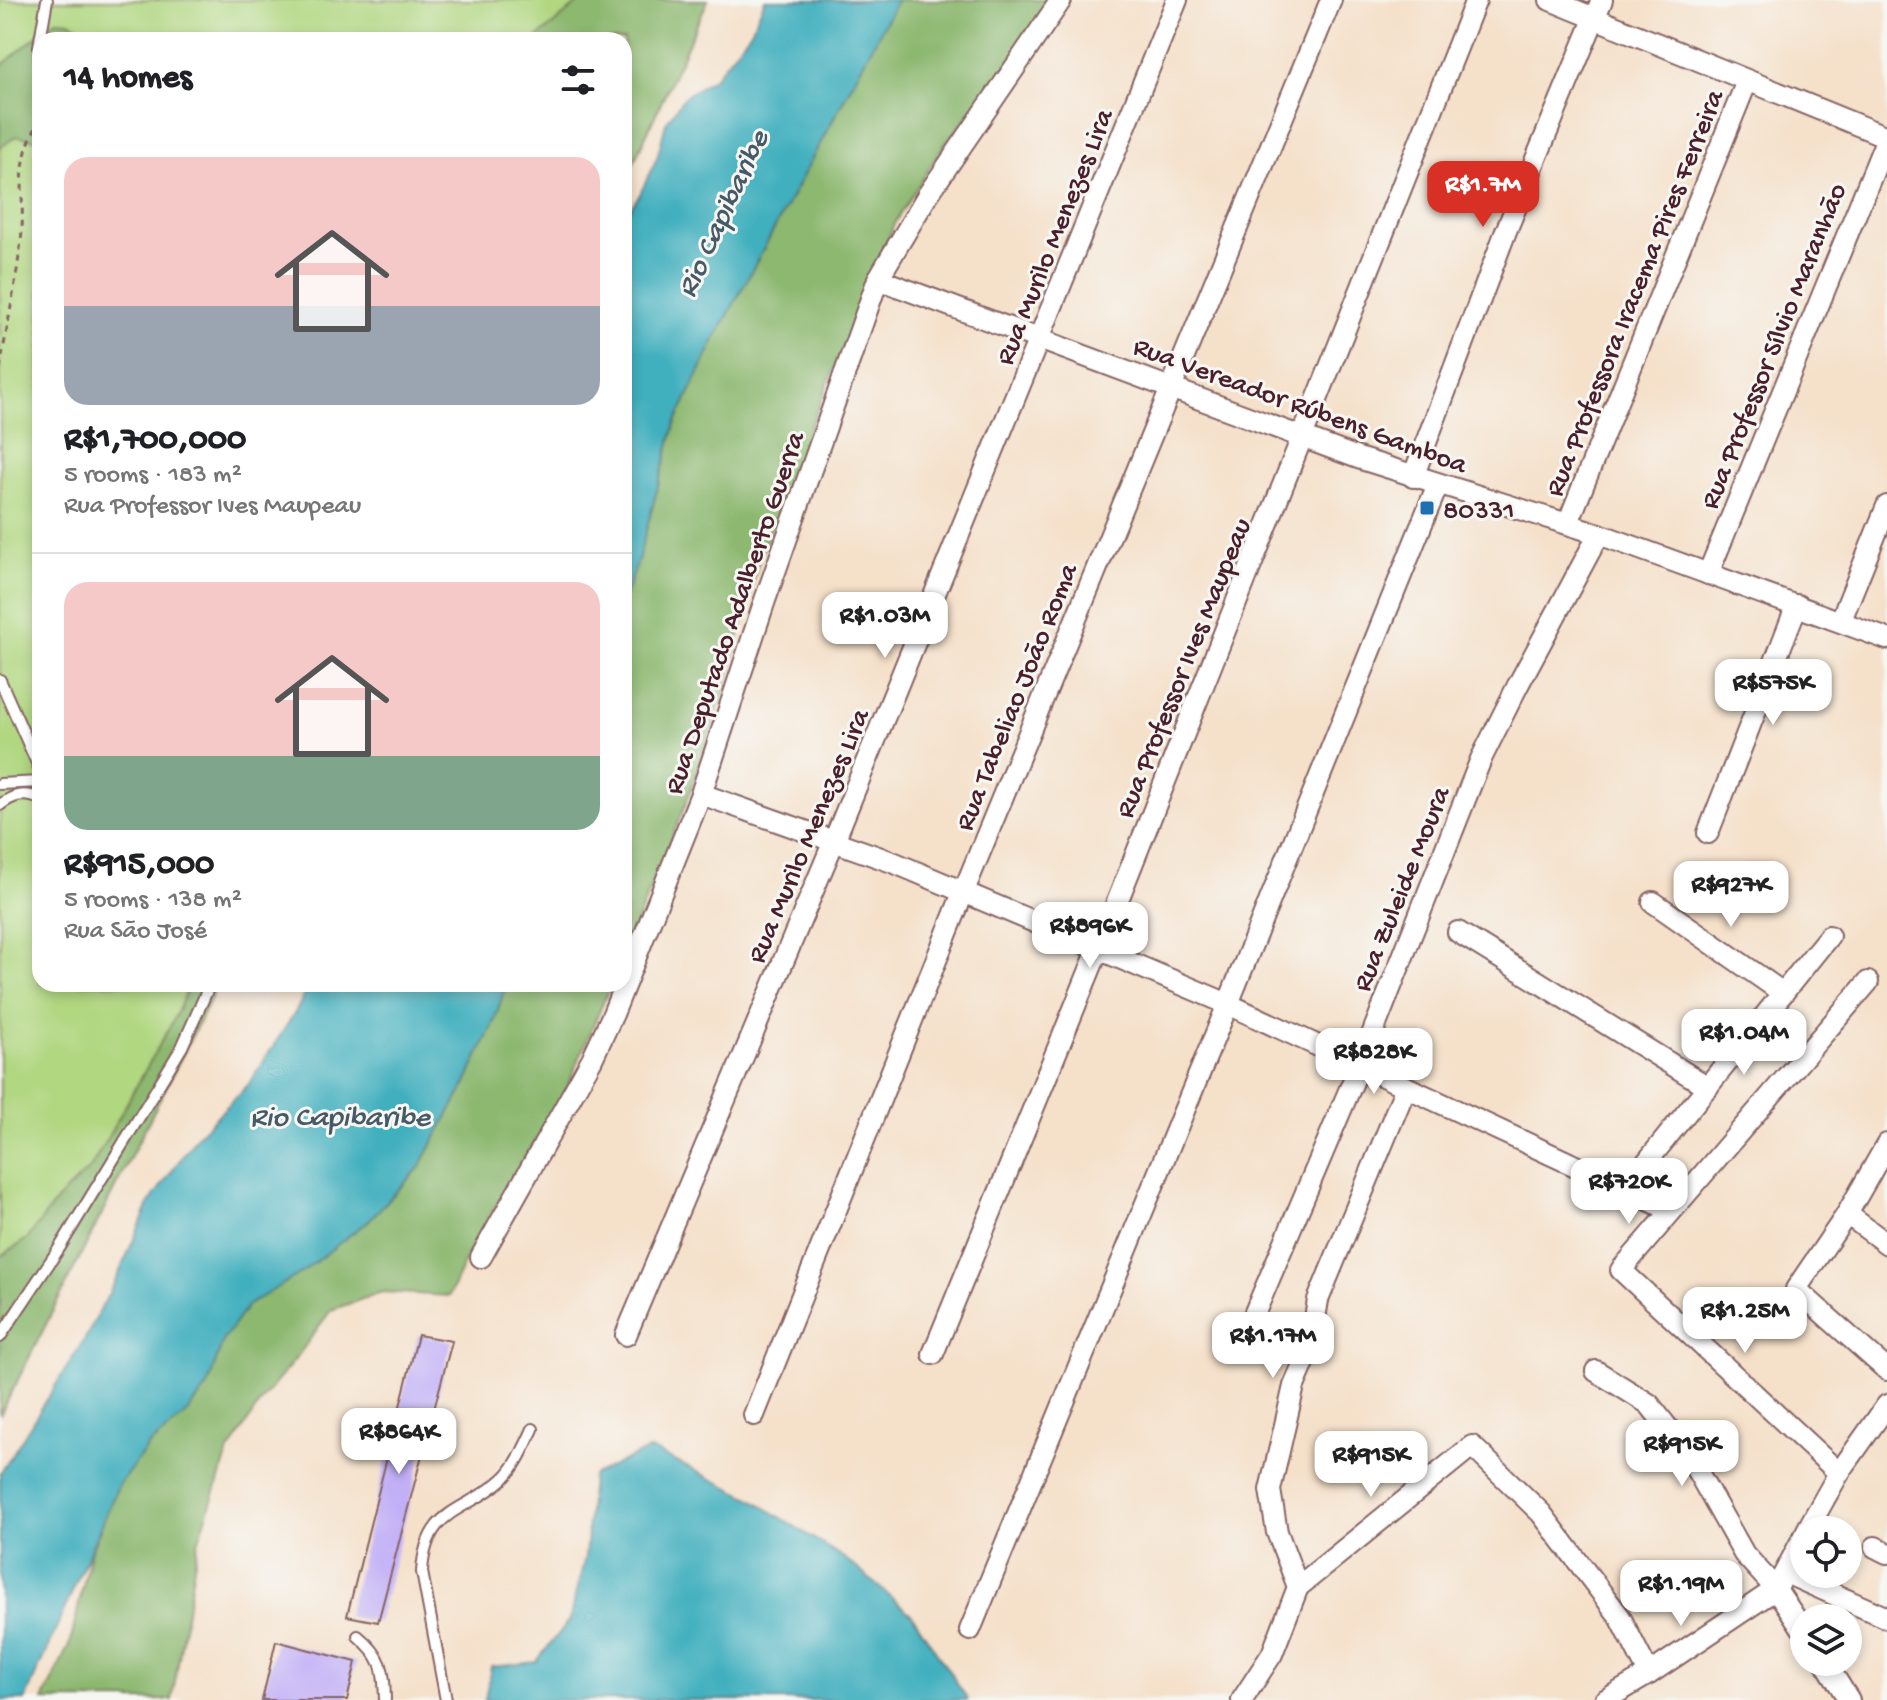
<!DOCTYPE html>
<meta charset="utf-8">
<style>
:root{--surface:#fff;--page:#f6f6f6;--text:#202124;--muted:#757577;--line:#e0e0e0;--accent:#d93025}
body{margin:0;font-family:"Gochi Hand",sans-serif;background:var(--page);color:var(--text);height:100vh;display:flex;flex-direction:column;font-size:30px;white-space:nowrap}
*{box-sizing:border-box;margin:0}
p{font-size:26px;color:var(--muted)}
.icon{flex:none;width:44px;height:44px;fill:none;stroke:currentColor;stroke-width:2;stroke-linecap:round;stroke-linejoin:round}
.map{position:relative;flex:1;overflow:hidden}
.details{position:absolute;left:32px;top:32px;width:600px;height:960px;display:flex;flex-direction:column;background:var(--surface);border-radius:24px;box-shadow:0 4px 12px #0003}
.details>*{flex:none}
.buttons{position:absolute;left:1790px;top:1516px;display:grid;gap:16px}
.buttons a{display:grid;place-items:center;width:72px;height:72px;border-radius:50%;background:var(--surface);box-shadow:0 4px 12px #0003;font-size:40px}
.price{position:absolute;translate:-50% -68px;padding:0 18px;border-radius:16px;background:#fff;color:#222;font-size:26px;line-height:52px;filter:drop-shadow(0 2px 4px #0008)}
.price::after{content:'';position:absolute;left:50%;top:48px;width:24px;height:18px;margin-left:-12px;background:inherit;clip-path:polygon(0 0,100% 0,50% 100%)}
.price.selected{background:var(--accent);color:#fff}
ul{padding:0;list-style:none}
li{display:grid;align-content:center;gap:16px;height:424px;padding:0 32px}
li+li{border-top:2px solid var(--line)}
li span{display:grid;place-items:center;height:248px;border-radius:24px;color:#555}
li>.icon{margin-inline-start:auto}
span .icon{width:144px;height:144px;fill:#fffc;stroke-width:1}
li b{font-size:34px}
h2{display:flex;justify-content:space-between;align-items:center;height:96px;padding:0 32px;font-size:34px}
.map>svg:first-child{display:block}
.green{fill:#b1d781;stroke:#7e7b56;stroke-width:2}
.forest{fill:#8cb86f;stroke:#6b6c4d;stroke-width:2}
.water{fill:#41afbe;stroke:#466774;stroke-width:2}
.building{fill:#c2b0f7}
.lines{fill:none;stroke-linecap:round;stroke-linejoin:round}
.lane-casing{stroke:#866362;stroke-width:14}
.street-casing{stroke:#866362;stroke-width:24}
.path{stroke:#866362;stroke-width:3;stroke-dasharray:6 6;stroke-linecap:butt}
.lane{stroke:#fff;stroke-width:10}
.street{stroke:#fff;stroke-width:20}
.poi-dot{fill:#1f6fb2;stroke:#f6f6f2;stroke-width:3}
.labels{text-anchor:middle;stroke-width:6;stroke-linejoin:round;paint-order:stroke}
.street-label{font-size:28px;fill:#4a1f2b;stroke:#f6f6f2}
.poi-label{font-size:28px;fill:#4a1f2b;stroke:#f6f6f2;text-anchor:start}
.water-label{font-size:30px;font-style:italic;fill:#465966;stroke:#f6f6f2}
</style>
<div class="map">
<svg width="1887" height="1700" viewBox="0 0 1887 1700">
<rect width="100%" height="100%" fill="#f6f6f2"/>
<filter id="ink" filterUnits="userSpaceOnUse"><feTurbulence type="fractalNoise" baseFrequency=".0125" numOctaves="2"/><feDisplacementMap in="SourceGraphic" scale="16" xChannelSelector="R" yChannelSelector="G"/><feConvolveMatrix kernelMatrix="1 2 1 2 8 2 1 2 1" color-interpolation-filters="sRGB"/></filter>
<filter id="wash" filterUnits="userSpaceOnUse"><feTurbulence type="fractalNoise" baseFrequency=".006" numOctaves="4" result="noise"/><feDisplacementMap in="SourceGraphic" scale="32" xChannelSelector="R" yChannelSelector="G"/><feGaussianBlur stdDeviation="1.8" result="paint"/><feColorMatrix in="noise" values="0 0 0 0 0 0 0 0 0 0 0 0 0 0 0 0 0 1.4 0 .05"/><feComposite in="paint" operator="in"/></filter>
<g filter="url(#wash)">
<rect width="100%" height="100%" fill="#f5e0c9"/>
<path class="green" d="M0 0H708L624 183V40H40V984H218L0 1415Z"/>
<g class="forest">
<path d="M582 0H708L624 183V40H535Z"/>
<path d="M897 0H1047L1007 70 946 142 895 222 813 420 759 560 725 689 685 806 624 952V598L636 567 675 424 713 343Z"/>
<path d="M56 20 70 21 96 40H40V140L16 136 0 148V67Z"/>
<path d="M190 984H218L0 1415V1257L27 1239 57 1200 91 1167 174 1019Z"/>
<path d="M506 984H611L563 1097 474 1241 449 1296 382 1292 331 1310 297 1357 261 1401 228 1453 198 1542 172 1700H43L71 1641 90 1553 118 1486 149 1445 184 1416 207 1388 223 1340 247 1306 307 1268 368 1221 419 1168 465 1085 495 1019Z"/>
</g>
<g class="water">
<path d="M765 0H897L713 343 675 424 636 567 624 598V217L640 194 657 158 666 123 684 97 714 78 751 31Z"/>
<path d="M310 984H506L495 1019 465 1085 419 1168 368 1221 301 1273 247 1306 223 1340 207 1388 184 1416 149 1445 118 1486 25 1700H0V1474L86 1337 117 1278 150 1202 197 1136 248 1085 296 1011Z"/>
<path d="M650 1449 749 1497 847 1560 912 1615 968 1700H485L491 1667 536 1662 570 1620 585 1557 592 1476Z"/>
</g>
<g id="blocks">
<g class="building">
<path d="M418 1335 452 1341 378 1622 347 1616Z"/>
<path d="M276 1641 356 1662 347 1700H262Z"/>
</g>
</g>
</g>
<g filter="url(#ink)">
<use href="#blocks" fill-opacity="0" stroke="#866362" stroke-width="2"/>
<g class="lines">
<g class="lane-casing">
<g id="lane">
<path d="M40 66 39 46 47 0"/>
<path d="M0 680 40 770"/>
<path d="M0 784 40 782"/>
<path d="M0 805C13 795 24 792 40 799"/>
<path d="M0 1337 60 1247 182 1047 210 984"/>
<path d="M358 1636C383 1657 384 1668 385 1700"/>
<path d="M446 1700 422 1572C426 1506 465 1514 504 1478 517 1465 525 1446 533 1429"/>
</g>
</g>
<g class="street-casing">
<g id="street">
<path d="M1550 0 1887 137"/>
<path d="M878 279 1358 458 1599 534 1887 639"/>
<path d="M1413 477 1506 231 1602 0"/>
<path d="M1568 523 1747 81"/>
<path d="M1708 574 1887 138"/>
<path d="M1841 620 1887 506"/>
<path d="M701 794 895 863 1228 1004 1670 1210"/>
<path d="M1708 833 1797 605"/>
<path d="M1653 902 1783 993"/>
<path d="M1458 932 1708 1087"/>
<path d="M1887 1144 1847 1214 1796 1289 1887 1370"/>
<path d="M1625 1189 1829 936"/>
<path d="M1847 1214 1887 1244"/>
<path d="M481 1257 592 1059 613 1014 701 794 764 603 878 279 927 196 1061 0"/>
<path d="M1253 1317 1360 1065 1481 759 1518 685 1599 534"/>
<path d="M626 1335 834 841 1177 0"/>
<path d="M933 1354 1098 950 1476 0"/>
<path d="M1596 1371 1649 1404 1686 1451 1744 1554 1776 1589 1804 1631"/>
<path d="M754 1415 963 893 1331 0"/>
<path d="M1839 1473 1621 1270 1868 982"/>
<path d="M1807 1530 1839 1473 1887 1405"/>
<path d="M1875 1547 1887 1553"/>
<path d="M1786 1573 1887 1618"/>
<path d="M1298 1587 1472 1446 1541 1513 1620 1617 1649 1674"/>
<path d="M970 1630 1228 1004 1438 484"/>
<path d="M1825 1662 1849 1700"/>
<path d="M1242 1700 1272 1654 1298 1587 1277 1532 1270 1490 1294 1386 1306 1358 1313 1331 1318 1300 1406 1087"/>
<path d="M1605 1700 1649 1674 1776 1589 1804 1536"/>
</g>
</g>
<path class="path" d="M0 369C7 326 16 284 21 241 26 199 13 159 40 122"/>
<use href="#lane" class="lane"/>
<use href="#street" class="street"/>
</g>
</g>
<rect class="poi-dot" x="1419" y="500" width="16" height="16" rx="4"/>
<g class="labels">
<g class="street-label">
<text transform="translate(1052 236) rotate(-68)" y="10">Rua Murilo Menezes Lira</text>
<text transform="translate(1632 292) rotate(-68)" y="10">Rua Professora Iracema Pires Ferreira</text>
<text transform="translate(1771 345) rotate(-68)" y="10">Rua Professor Sílvio Maranhão</text>
<text transform="translate(1301 403) rotate(20)" y="10">Rua Vereador Rúbens Gamboa</text>
<text transform="translate(732 612) rotate(-71)" y="10">Rua Deputado Adalberto Guerra</text>
<text transform="translate(1181 667) rotate(-68)" y="10">Rua Professor Ives Maupeau</text>
<text transform="translate(1014 696) rotate(-68)" y="10">Rua Tabeliao João Roma</text>
<text transform="translate(806 835) rotate(-67)" y="10">Rua Murilo Menezes Lira</text>
<text transform="translate(1399 888) rotate(-68)" y="10">Rua Zuleide Moura</text>
</g>
<g class="poi-label">
<text x="1443" y="518">80331</text>
</g>
<g class="water-label">
<text transform="translate(721 213) rotate(-65)" y="10">Rio Capibaribe</text>
<text x="340" y="1125">Rio Capibaribe</text>
</g>
</g>
</svg>
<div class="buttons">
<a><svg class="icon" aria-label="locate" viewBox="0 0 24 24"><circle cx="12" cy="12" r="6"/><path d="M12 2v4M12 18v4M2 12h4M18 12h4"/></svg></a>
<a><svg class="icon" aria-label="layers" viewBox="0 0 24 24"><path d="M12 4l9 5-9 5-9-5zM3 14l9 5 9-5"/></svg></a>
</div>
<b class="price selected" style="left:1483px;top:229px">R$1.7M</b>
<b class="price" style="left:885px;top:660px">R$1.03M</b>
<b class="price" style="left:1773px;top:727px">R$575K</b>
<b class="price" style="left:1731px;top:929px">R$927K</b>
<b class="price" style="left:1090px;top:970px">R$896K</b>
<b class="price" style="left:1744px;top:1077px">R$1.04M</b>
<b class="price" style="left:1374px;top:1096px">R$828K</b>
<b class="price" style="left:1629px;top:1226px">R$720K</b>
<b class="price" style="left:1745px;top:1355px">R$1.25M</b>
<b class="price" style="left:1273px;top:1380px">R$1.17M</b>
<b class="price" style="left:399px;top:1476px">R$864K</b>
<b class="price" style="left:1682px;top:1488px">R$915K</b>
<b class="price" style="left:1371px;top:1499px">R$915K</b>
<b class="price" style="left:1681px;top:1628px">R$1.19M</b>
<section class="details">
<h2>14 homes<svg class="icon" aria-label="filters" viewBox="0 0 24 24"><path d="M4 7h16M4 17h16"/><circle cx="9" cy="7" r="2"/><circle cx="15" cy="17" r="2"/></svg></h2>
<ul>
<li><span style="background:linear-gradient(#f6c9c9 60%,#9aa5b1 0)"><svg class="icon" aria-label="home" viewBox="0 0 24 24"><path d="M3 11l9-7 9 7M6 9v11h12V9"/></svg></span><div><b>R$1,700,000</b><p>5 rooms · 183 m²</p><p>Rua Professor Ives Maupeau</p></div></li>
<li><span style="background:linear-gradient(#f6c9c9 70%,#7fa58c 0)"><svg class="icon" aria-label="home" viewBox="0 0 24 24"><path d="M3 11l9-7 9 7M6 9v11h12V9"/></svg></span><div><b>R$915,000</b><p>5 rooms · 138 m²</p><p>Rua São José</p></div></li>
</ul>
</section>
</div>
